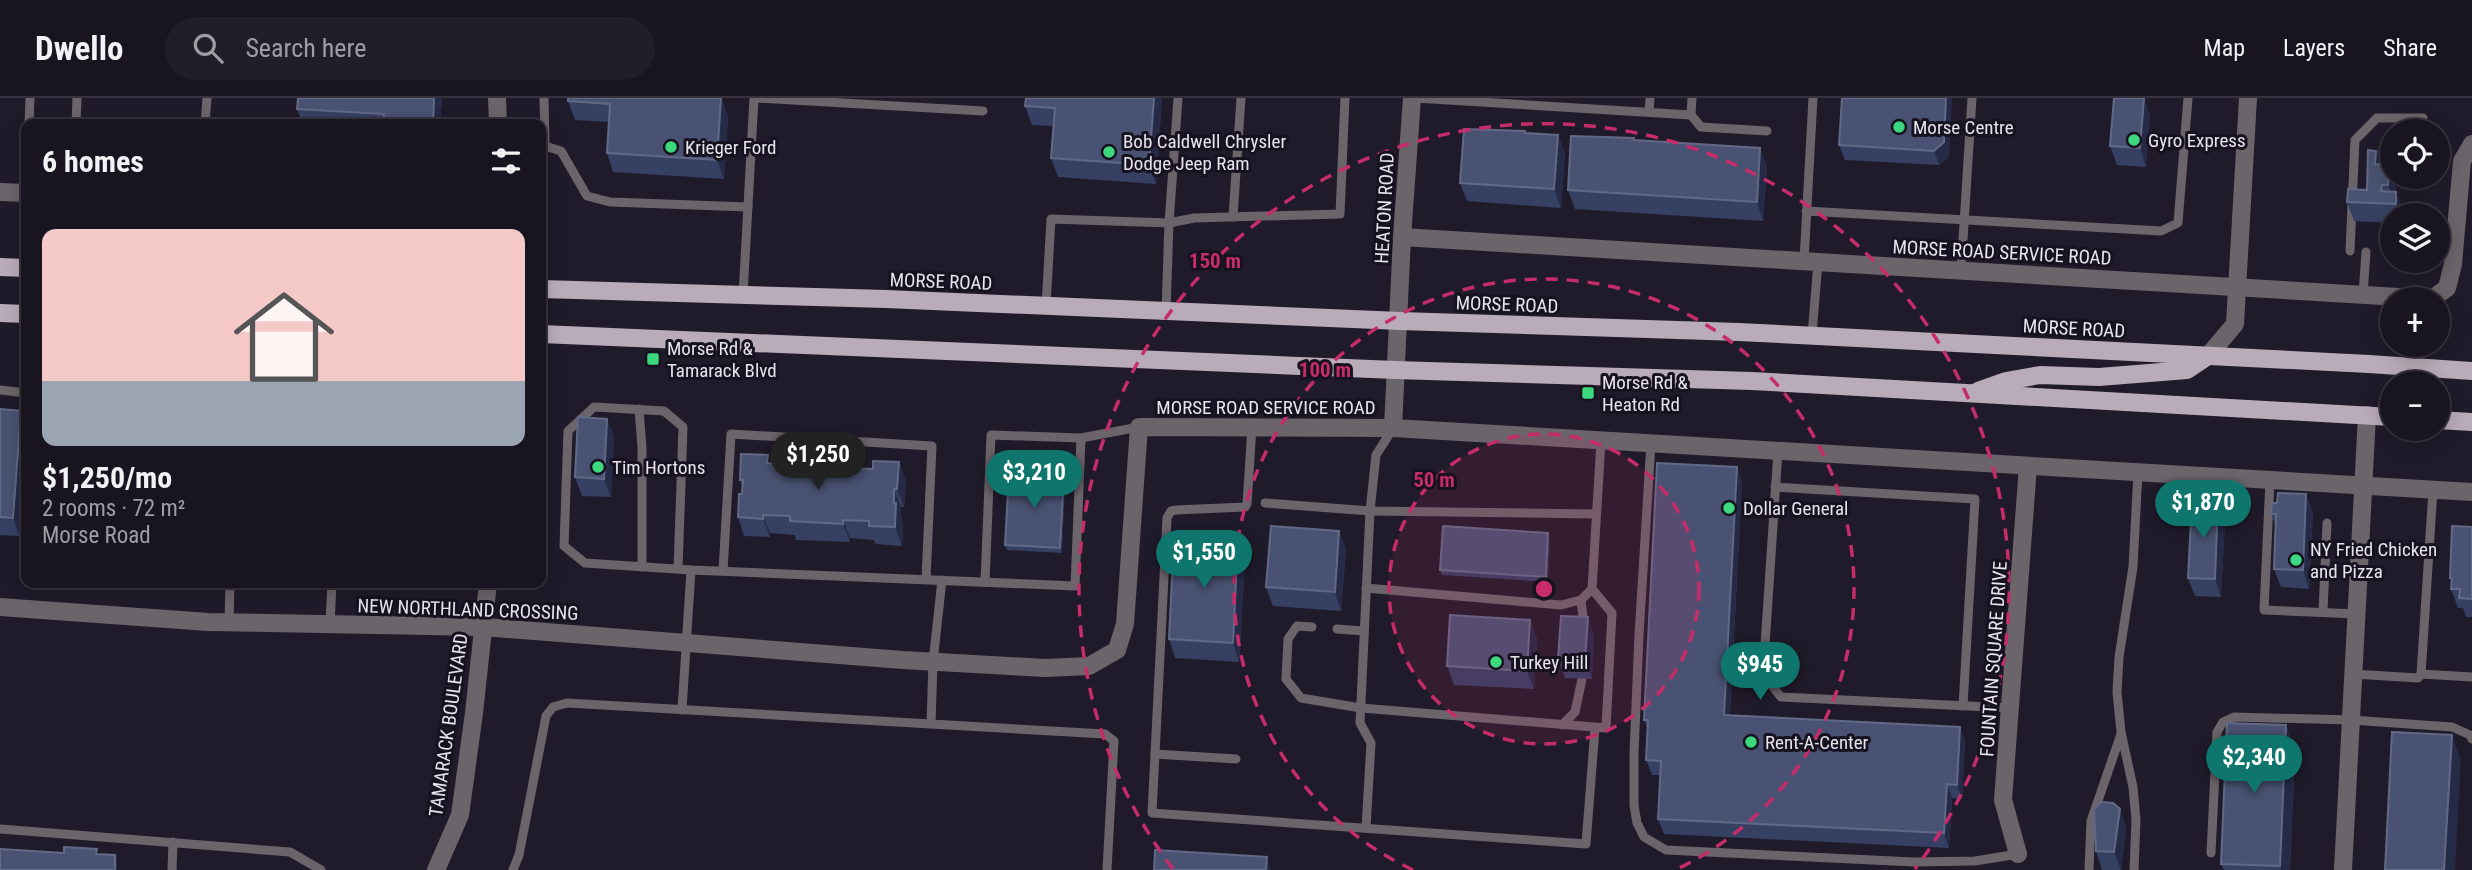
<!DOCTYPE html>
<meta charset="utf-8">
<style>
:root{--surface:#181420;--page:#211d29;--text:#f1f3f6;--muted:#9f9ea5;--line:#36333e;--accent:#0f766e}
body{margin:0;font-family:"Roboto Condensed",sans-serif;background:var(--page);color:var(--text);height:100vh;display:flex;flex-direction:column;font-size:26px;white-space:nowrap}
*{box-sizing:border-box;margin:0}
p{font-size:23px;color:var(--muted)}
.icon{flex:none;width:38px;height:38px;fill:none;stroke:currentColor;stroke-width:2;stroke-linecap:round;stroke-linejoin:round}
.map{position:relative;flex:1;overflow:hidden}
.details{position:absolute;left:21px;top:21px;width:525px;height:469px;display:flex;flex-direction:column;background:var(--surface);border-radius:14px;box-shadow:0 4px 18px #0003,0 0 0 2px var(--line)}
.details>*{flex:none}
.fabs{position:absolute;left:2380px;top:21px;display:grid;gap:14px}
.fabs a{display:grid;place-items:center;width:70px;height:70px;border-radius:50%;background:var(--surface);box-shadow:0 4px 18px #0003,0 0 0 2px var(--line);font-size:35px}
.price{position:absolute;translate:-50% -60px;padding:0 16px;border-radius:24px;background:var(--accent);color:#fff;font-size:23px;line-height:46px;filter:drop-shadow(0 2px 4px #0008)}
.price::after{content:'';position:absolute;left:50%;top:42px;width:21px;height:16px;margin-left:-10px;background:inherit;clip-path:polygon(0 0,100% 0,50% 100%)}
.price.active{background:#222;color:#fff}
ul{padding:0;list-style:none}
li{display:grid;align-content:center;gap:14px;height:371px;padding:0 21px}
li span{display:grid;place-items:center;height:217px;border-radius:14px;color:#555}
li>.icon{margin-inline-start:auto}
span .icon{width:126px;height:126px;fill:#fffc;stroke-width:1}
li b{font-size:30px}
h2{display:flex;justify-content:space-between;align-items:center;height:84px;padding:0 21px;font-size:30px}
header{display:flex;align-items:center;gap:42px;box-sizing:border-box;height:98px;padding:0 35px;background:var(--surface);border-bottom:2px solid var(--line)}
header strong{font-size:33px}
nav{display:flex;gap:38px;margin-inline-start:auto;font-size:24px}
.search{width:490px;height:63px;background:var(--page);display:flex;align-items:center;gap:18px;box-sizing:border-box;padding:0 24px;border-radius:38px;color:var(--muted);font-size:26px}
.map>svg:first-child{display:block}
.lines{fill:none;stroke-linecap:round;stroke-linejoin:round}
.service{stroke:#6b646a;stroke-width:9}
.minor{stroke:#6b646a;stroke-width:18}
.tertiary{stroke:#6b646a;stroke-width:18}
.primary{stroke:#b9acb8;stroke-width:18}
.wall{fill:#364063}
.shaded-wall{fill:#252a46}
.building{fill:#495272;stroke:#626986;stroke-width:2}
.ring{fill:none;stroke:#c62c6a;stroke-width:3.5;stroke-dasharray:12 9}
.poi-dot{fill:#3dd77e;stroke:#161220;stroke-width:2.5}
.labels{text-anchor:middle;stroke-width:6;stroke-linejoin:round;paint-order:stroke}
.poi-label{font-size:19px;fill:#e7e4ee;stroke:#161220;text-anchor:start}
.street-label{font-size:19px;fill:#e7e4ee;stroke:#161220}
.centre{fill:#c62c6a;stroke:#161220;stroke-width:3.5}
.ring-label{font-size:21px;text-anchor:middle;font-weight:bold;fill:#c62c6a;stroke:#161220;stroke-width:6;stroke-linejoin:round;paint-order:stroke}
</style>
<header>
<strong>Dwello</strong>
<div class="search"><svg class="icon" aria-label="search" viewBox="0 0 24 24"><circle cx="10" cy="10" r="6"/><path d="M15 15l6 6"/></svg>Search here</div>
<nav><a>Map</a><a>Layers</a><a>Share</a></nav>
</header>
<div class="map">
<svg width="2472" height="772" viewBox="0 0 2472 772">
<rect width="100%" height="100%" fill="#201b2a"/>
<g class="lines">
<g class="service">
<path d="M756 0 983 13"/>
<path d="M1178 0 1169 125 1194 120 1340 116 1345 0"/>
<path d="M1415 0 1691 17"/>
<path d="M1692 0 1691 17 1701 29 1767 33"/>
<path d="M1649 14 1650 0"/>
<path d="M29 26 30 0"/>
<path d="M76 26 77 0"/>
<path d="M205 26 207 0"/>
<path d="M541 48H545L544 0"/>
<path d="M545 48 561 53 587 98 610 104 748 109"/>
<path d="M24 95 26 73"/>
<path d="M1806 113 2161 133 2178 125 2188 0"/>
<path d="M1233 119 1241 0"/>
<path d="M2350 153 2355 42 2377 20H2423"/>
<path d="M1804 163 1813 0"/>
<path d="M1961 173 1972 0"/>
<path d="M743 197 754 0"/>
<path d="M2363 197 2366 154"/>
<path d="M1046 208 1051 121 1169 125 1166 214"/>
<path d="M1812 237 1818 164"/>
<path d="M0 292 26 295"/>
<path d="M639 311 642 350V469"/>
<path d="M1252 329 1247 406 1245 409 1176 412 1171 413 1167 420 1152 715 1586 746 1595 630"/>
<path d="M1651 345 1639 537 1634 655V707L1637 725 1644 739 1666 752 1914 764 1975 763 2018 756"/>
<path d="M1778 353 1763 577 1781 599 2010 610"/>
<path d="M2270 382 2264 512 2357 516"/>
<path d="M1775 389 1975 401 1963 608"/>
<path d="M1265 405 1370 413 1596 416"/>
<path d="M678 471 683 329 664 313 594 309 568 333 564 448 585 465 691 472 1075 488 1081 340 1139 329"/>
<path d="M723 473 731 336 932 348 926 481"/>
<path d="M942 482 933 564 931 626 1105 636 1114 643 1107 772"/>
<path d="M985 484 991 337 1081 340"/>
<path d="M1366 490 1561 507 1581 502 1592 491"/>
<path d="M1581 502 1584 529"/>
<path d="M2323 513 2327 425"/>
<path d="M229 525 230 485"/>
<path d="M330 526 332 485"/>
<path d="M1312 529 1297 528 1288 541 1286 581 1301 600 1361 610 1606 630 1612 515 1592 491 1601 343"/>
<path d="M1337 531 1364 533"/>
<path d="M2353 576 2418 580 2421 576 2433 392"/>
<path d="M2421 576 2472 579"/>
<path d="M682 612 691 472"/>
<path d="M1562 627 1575 614 1582 581"/>
<path d="M1155 656 1236 661"/>
<path d="M1366 730 1371 645 1360 625 1370 413 1376 357 1392 332"/>
<path d="M0 731 290 754 321 772"/>
<path d="M2211 755 2217 634 2223 624 2234 619 2351 622 2452 629 2470 637 2472 641"/>
<path d="M172 772 173 744"/>
<path d="M513 772 519 757 546 618 553 609 567 605 931 626"/>
<path d="M2089 772 2091 723 2121 636"/>
<path d="M2134 772 2136 722 2133 689 2121 634 2117 594 2119 559 2133 469 2138 374"/>
</g>
<g class="minor">
<path d="M1412 0 1402 139 1393 330 2472 394"/>
<path d="M0 94 26 95"/>
<path d="M1402 139 2432 201 2447 190 2453 166 2462 63 2472 46"/>
<path d="M2208 258 2235 226 2248 0"/>
<path d="M0 509 208 524 483 529 903 562 1045 570 1089 568 1117 552 1125 526 1139 329 1393 330"/>
<path d="M2018 756 2003 702 2028 368"/>
<path d="M436 772 460 717 474 615 488 485"/>
<path d="M2343 772 2367 317"/>
</g>
<path class="tertiary" d="M497 0 498 26"/>
<g class="primary">
<path d="M0 169 26 170"/>
<path d="M541 191 886 201 1400 223 1739 234 2369 266 2472 273"/>
<path d="M0 215 26 216"/>
<path d="M541 236 1395 272 1752 283 2392 319"/>
<path d="M1978 293 2006 283 2040 277 2099 279 2187 272 2208 258"/>
<path d="M2438 322 2472 324"/>
</g>
</g>
<g class="wall">
<path d="M442 0 440 26H303L297 11Z"/>
<path d="M568 0 728 18 724 81 613 74 607 55 609 24 575 22 568 3Z"/>
<path d="M1026 0H1162L1156 86 1058 79 1051 60 1054 28 1032 27 1025 8Z"/>
<path d="M1842 0 1949 59 1939 67 1845 62 1839 47Z"/>
<path d="M2150 17 2146 69 2117 67 2110 48Z"/>
<path d="M1526 35 1558 37 1565 56 1561 110 1467 103 1460 85Z"/>
<path d="M1635 42 1767 68 1763 123 1575 111 1568 92Z"/>
<path d="M2378 52 2381 66 2396 86V94L2403 113V117H2392V125L2354 123 2347 104 2367 92Z"/>
<path d="M0 311 21 313 26 328V351L20 438 0 437Z"/>
<path d="M607 321 614 339 611 399 582 398 575 379Z"/>
<path d="M899 364 906 383 904 409H901V417L903 424 902 448 876 446 874 442 850 440V444L796 442 795 437 770 435V439L744 438 738 419 742 388 740 382 771 365 793 367 847 366 848 370 873 371Z"/>
<path d="M1737 369 1742 384 1730 617 1965 643 1962 701 1952 700 1949 750 1664 736 1658 721 1661 677H1652L1646 662 1648 632 1644 622Z"/>
<path d="M1065 383 1062 455 1007 452 1005 447Z"/>
<path d="M2306 396 2313 415 2309 491 2281 489 2274 471 2276 428 2271 416 2277 405Z"/>
<path d="M2218 403 2225 422 2221 499 2195 498 2188 480Z"/>
<path d="M2472 429V519H2466L2463 510H2458L2451 491V485L2450 480Z"/>
<path d="M1339 433 1346 451 1341 513 1273 508 1266 489Z"/>
<path d="M1550 440 1548 484 1442 477 1440 472Z"/>
<path d="M1238 442 1245 461 1239 564 1175 560 1169 541Z"/>
<path d="M1594 538 1592 581 1565 580 1558 561Z"/>
<path d="M1537 540 1534 591 1454 587 1447 568Z"/>
<path d="M2286 627 2295 653 2290 772H2224L2221 766Z"/>
<path d="M2120 711 2126 730 2121 772H2102L2096 753Z"/>
</g>
<g class="shaded-wall">
<path d="M434 0H442L440 26H433Z"/>
<path d="M722 0 728 18 724 81 717 62Z"/>
<path d="M1154 0H1162L1156 86 1149 67Z"/>
<path d="M1946 0H1952L1949 59 1939 67 1934 53Z"/>
<path d="M2144 0 2150 17 2146 69 2140 50Z"/>
<path d="M1558 37 1565 56 1561 110 1554 91Z"/>
<path d="M1760 50 1767 68 1763 123 1757 104Z"/>
<path d="M2378 52 2380 57V63L2383 71 2375 66 2376 53Z"/>
<path d="M2389 67 2392 75V79H2394L2396 86 2395 106 2388 87Z"/>
<path d="M2396 94 2403 113V117H2400L2396 106Z"/>
<path d="M21 313 26 328V351L20 438 13 420Z"/>
<path d="M607 321 614 339 611 399 604 381Z"/>
<path d="M899 364 906 383 904 409 897 391Z"/>
<path d="M1737 369 1742 384 1729 631 1724 617Z"/>
<path d="M1064 378 1065 383 1062 455 1060 450Z"/>
<path d="M894 391 901 409V417L903 424 902 448 895 429 894 405Z"/>
<path d="M2306 396 2313 415 2309 491 2303 472Z"/>
<path d="M2218 403 2225 422 2221 499 2215 481Z"/>
<path d="M763 417 770 435V439L763 421Z"/>
<path d="M843 422 850 440V444L843 426Z"/>
<path d="M1339 433 1346 451 1341 513 1335 494Z"/>
<path d="M1548 435 1550 440 1548 484 1546 479Z"/>
<path d="M1238 442 1245 461 1239 564 1233 545Z"/>
<path d="M1588 519 1594 538 1592 581 1585 563Z"/>
<path d="M1530 522 1537 540 1534 591 1527 573Z"/>
<path d="M2286 627 2295 653 2290 772H2281L2280 768Z"/>
<path d="M1960 629 1965 643 1962 701 1957 687Z"/>
<path d="M2452 637 2461 662 2455 772H2444Z"/>
<path d="M1947 686 1952 700 1949 750 1944 735Z"/>
<path d="M2120 711 2126 730 2121 772 2114 754Z"/>
<path d="M115 757 117 762V772H115Z"/>
<path d="M1267 759 1271 772H1266Z"/>
</g>
<g class="building">
<path d="M298 0H434L433 26H383L384 16 297 11Z"/>
<path d="M568 0H721L717 62 607 55 610 6 568 3Z"/>
<path d="M1026 0H1154L1149 67 1051 60 1055 10 1025 8Z"/>
<path d="M1842 0H1946L1944 44 1934 53 1839 47Z"/>
<path d="M2114 0H2144L2140 50 2110 48Z"/>
<path d="M1464 31 1525 33V35L1558 37 1554 91 1460 85Z"/>
<path d="M1571 38 1634 40V42L1760 50 1757 104 1568 92Z"/>
<path d="M2368 52 2376 53 2375 66 2389 67 2388 87H2382L2381 93 2396 94V106L2347 104 2348 91 2367 92Z"/>
<path d="M0 311 21 313 13 420 0 419Z"/>
<path d="M578 319 607 321 604 381 575 379Z"/>
<path d="M741 356 768 357 767 365 793 367V363L847 366 846 370 873 371V363L899 364 897 391H894V405H896L895 429 869 428V423L843 422V426L790 423V418L763 417V421L738 419 739 396H742L743 382H740Z"/>
<path d="M1657 365 1737 369 1724 617 1960 629 1957 687 1947 686 1944 735 1658 721 1661 663 1646 662 1648 622H1644Z"/>
<path d="M1009 375 1064 378 1060 450 1005 447Z"/>
<path d="M2278 395 2306 396 2303 472 2274 471 2276 416H2271L2272 405H2277Z"/>
<path d="M2192 402 2218 403 2215 481 2188 480Z"/>
<path d="M1271 428 1339 433 1335 494 1266 489Z"/>
<path d="M1443 428 1548 435 1546 479 1440 472Z"/>
<path d="M2452 428 2472 429V501L2459 500 2460 491H2451L2452 480H2450Z"/>
<path d="M1174 439 1238 442 1233 545 1169 541Z"/>
<path d="M1450 517 1530 522 1527 573 1447 568Z"/>
<path d="M1561 518 1588 519 1585 563 1558 561Z"/>
<path d="M2227 625 2286 627 2280 768 2221 766Z"/>
<path d="M2392 634 2452 637 2444 772H2385Z"/>
<path d="M2101 704 2113 705 2120 711 2114 754 2096 753 2094 711Z"/>
<path d="M64 749 97 751 96 756 115 757V772H0V751L64 755Z"/>
<path d="M1155 752 1267 759 1266 772H1154Z"/>
</g>
<circle cx="1544" cy="491" r="155" fill="#c62c6a" fill-opacity=".12"/>
<g class="ring">
<circle cx="1544" cy="491" r="155"/>
<path d="M1413 772A310 310 0 1 1 1675 772"/>
<path d="M1173 771A465 465 0 1 1 1915 771"/>
</g>
<g class="poi-dot">
<circle cx="1899" cy="29" r="7"/>
<circle cx="2134" cy="42" r="7"/>
<circle cx="671" cy="49" r="7"/>
<circle cx="1109" cy="54" r="7"/>
<rect x="646" y="254" width="14" height="14" rx="3.5"/>
<rect x="1581" y="288" width="14" height="14" rx="3.5"/>
<circle cx="598" cy="369" r="7"/>
<circle cx="1729" cy="410" r="7"/>
<circle cx="2296" cy="462" r="7"/>
<circle cx="1496" cy="564" r="7"/>
<circle cx="1751" cy="644" r="7"/>
</g>
<g class="labels">
<g class="poi-label">
<text x="1913" y="36">Morse Centre</text>
<text x="2148" y="49">Gyro Express</text>
<text x="1123" y="50">Bob Caldwell Chrysler<tspan x="1123" dy="22">Dodge Jeep Ram</tspan></text>
<text x="685" y="56">Krieger Ford</text>
<text x="667" y="257">Morse Rd &amp;<tspan x="667" dy="22">Tamarack Blvd</tspan></text>
<text x="1602" y="291">Morse Rd &amp;<tspan x="1602" dy="22">Heaton Rd</tspan></text>
<text x="612" y="376">Tim Hortons</text>
<text x="1743" y="417">Dollar General</text>
<text x="2310" y="458">NY Fried Chicken<tspan x="2310" dy="22">and Pizza</tspan></text>
<text x="1510" y="571">Turkey Hill</text>
<text x="1765" y="651">Rent-A-Center</text>
</g>
<g class="street-label">
<text transform="translate(1384 110) rotate(-87)" y="7">HEATON ROAD</text>
<text transform="translate(2002 154) rotate(3)" y="7">MORSE ROAD SERVICE ROAD</text>
<text transform="translate(941 183) rotate(2)" y="7">MORSE ROAD</text>
<text transform="translate(1507 206) rotate(2)" y="7">MORSE ROAD</text>
<text transform="translate(2074 230) rotate(3)" y="7">MORSE ROAD</text>
<text x="1266" y="316">MORSE ROAD SERVICE ROAD</text>
<text transform="translate(468 511) rotate(2)" y="7">NEW NORTHLAND CROSSING</text>
<text transform="translate(1993 561) rotate(-86)" y="7">FOUNTAIN SQUARE DRIVE</text>
<text transform="translate(448 627) rotate(-82)" y="7">TAMARACK BOULEVARD</text>
</g>
</g>
<circle cx="1544" cy="491" r="10" class="centre"/>
<g class="ring-label">
<text x="1215" y="170">150 m</text>
<text x="1325" y="279">100 m</text>
<text x="1434" y="389">50 m</text>
</g>
</svg>
<div class="fabs">
<a><svg class="icon" aria-label="locate" viewBox="0 0 24 24"><circle cx="12" cy="12" r="6"/><path d="M12 2v4M12 18v4M2 12h4M18 12h4"/></svg></a>
<a><svg class="icon" aria-label="layers" viewBox="0 0 24 24"><path d="M12 4l9 5-9 5-9-5zM3 14l9 5 9-5"/></svg></a>
<a>+</a>
<a>−</a>
</div>
<b class="price active" style="left:818px;top:394px">$1,250</b>
<b class="price" style="left:1034px;top:412px">$3,210</b>
<b class="price" style="left:2203px;top:442px">$1,870</b>
<b class="price" style="left:1204px;top:492px">$1,550</b>
<b class="price" style="left:1760px;top:604px">$945</b>
<b class="price" style="left:2254px;top:697px">$2,340</b>
<section class="details">
<h2>6 homes<svg class="icon" aria-label="filters" viewBox="0 0 24 24"><path d="M4 7h16M4 17h16"/><circle cx="9" cy="7" r="2"/><circle cx="15" cy="17" r="2"/></svg></h2>
<ul>
<li><span style="background:linear-gradient(#f6c9c9 70%,#9aa5b1 0)"><svg class="icon" aria-label="home" viewBox="0 0 24 24"><path d="M3 11l9-7 9 7M6 9v11h12V9"/></svg></span><div><b>$1,250/mo</b><p>2 rooms · 72 m²</p><p>Morse Road</p></div></li>
</ul>
</section>
</div>
